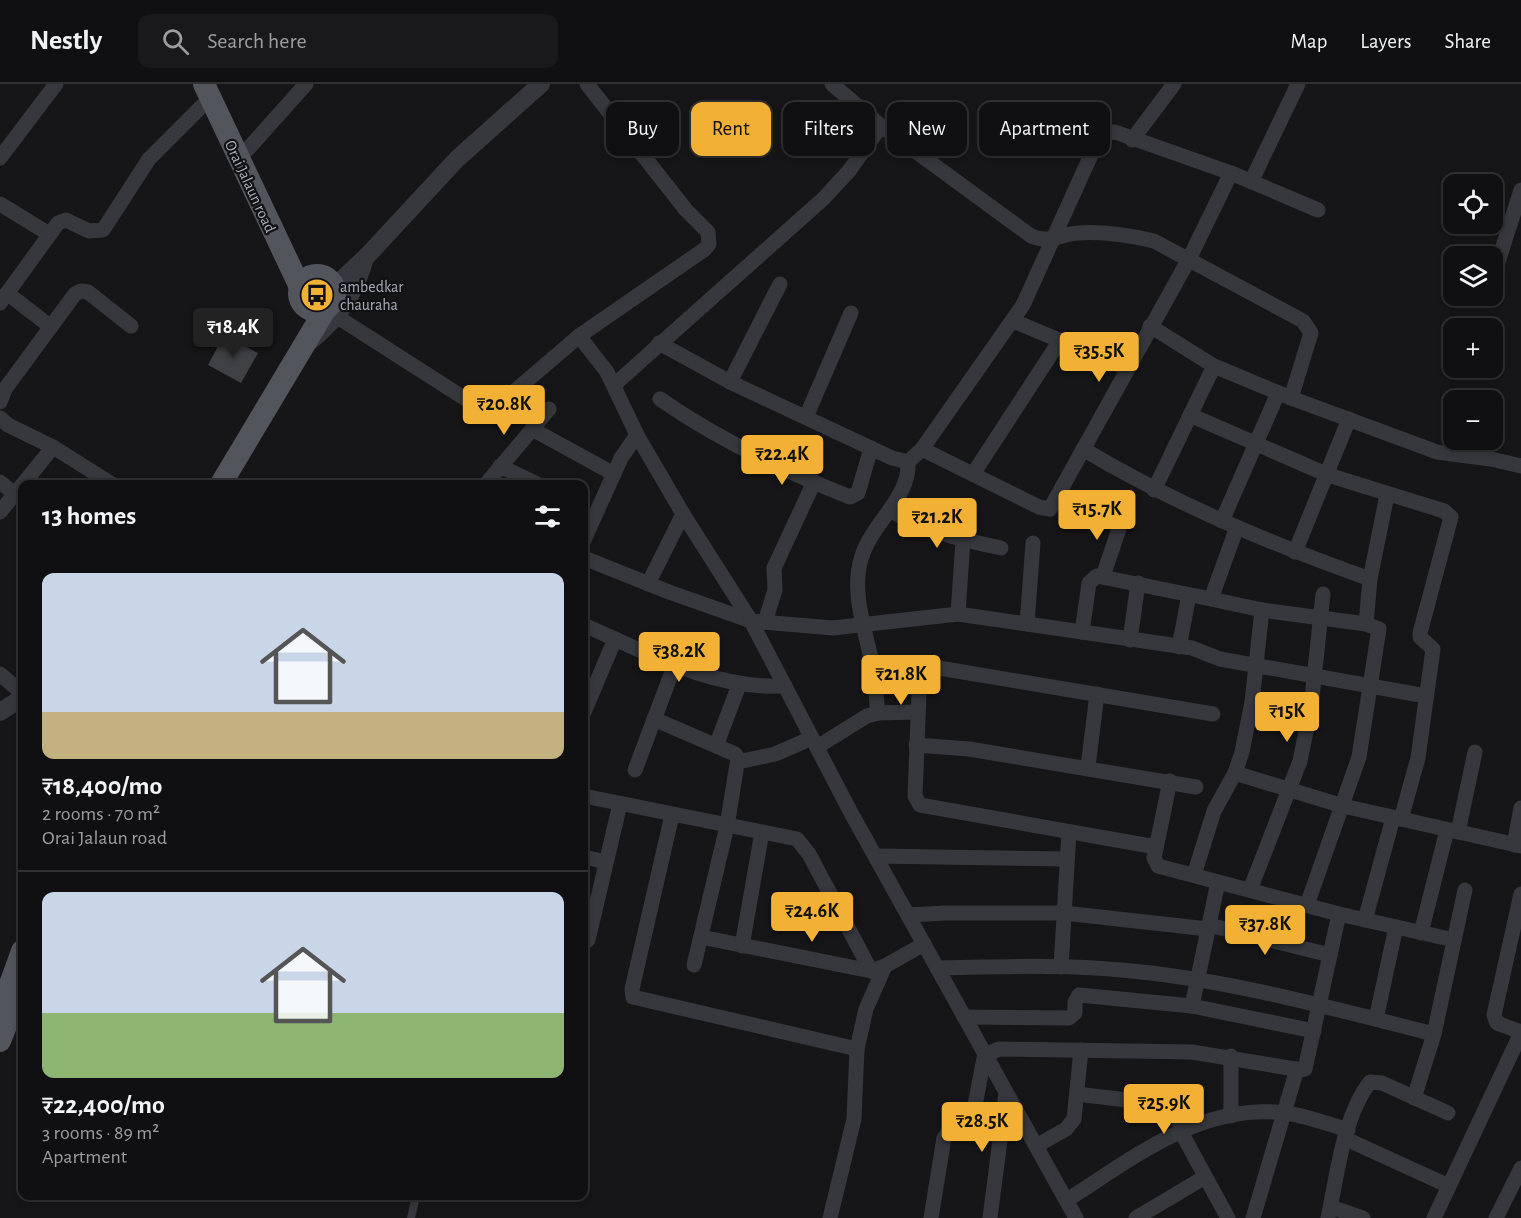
<!DOCTYPE html>
<meta charset="utf-8">
<style>
:root{--surface:#101012;--page:#19191b;--text:#f1f3f6;--muted:#9c9d9f;--line:#303032;--accent:#f2b134}
body{margin:0;font-family:"Alegreya Sans",sans-serif;background:var(--page);color:var(--text);height:100vh;display:flex;flex-direction:column;font-size:22px;white-space:nowrap}
*{box-sizing:border-box;margin:0}
p{font-size:20px;color:var(--muted)}
.icon{flex:none;width:33px;height:33px;fill:none;stroke:currentColor;stroke-width:2;stroke-linecap:round;stroke-linejoin:round}
.map{position:relative;flex:1;overflow:hidden}
.drawer{position:absolute;left:18px;top:396px;width:570px;height:720px;display:flex;flex-direction:column;background:var(--surface);border-radius:12px;box-shadow:0 3px 9px #0003,0 0 0 2px var(--line)}
.drawer>*{flex:none}
.banner{position:absolute;left:606px;top:18px;width:570px;height:54px;display:flex;gap:12px}
.tools{position:absolute;left:1443px;top:90px;display:grid;gap:12px}
.tools a{display:grid;place-items:center;width:60px;height:60px;border-radius:12px;background:var(--surface);box-shadow:0 3px 9px #0003,0 0 0 2px var(--line);font-size:30px}
.price{position:absolute;translate:-50% -51px;padding:0 14px;border-radius:6px;background:var(--accent);color:#111;font-size:20px;line-height:39px;filter:drop-shadow(0 2px 3px #0008)}
.price::after{content:'';position:absolute;left:50%;top:36px;width:18px;height:14px;margin-left:-9px;background:inherit;clip-path:polygon(0 0,100% 0,50% 100%)}
.price.active{background:#222;color:#fff}
ul{padding:0;list-style:none}
li{display:grid;align-content:center;gap:12px;height:318px;padding:0 24px}
li+li{border-top:2px solid var(--line)}
li span{display:grid;place-items:center;height:186px;border-radius:12px;color:#555}
li>.icon{margin-inline-start:auto}
span .icon{width:108px;height:108px;fill:#fffc;stroke-width:1}
li b{font-size:26px}
h2{display:flex;justify-content:space-between;align-items:center;height:72px;padding:0 24px;font-size:26px}
.chip{padding:0 21px;border-radius:12px;background:var(--surface);box-shadow:0 3px 9px #0003,0 0 0 2px var(--line);font-size:21px;line-height:54px}
.chip.active{background:var(--accent);color:#111}
header{display:flex;align-items:center;gap:36px;box-sizing:border-box;height:84px;padding:0 30px;background:var(--surface);border-bottom:2px solid var(--line)}
header strong{font-size:28px}
nav{display:flex;gap:33px;margin-inline-start:auto;font-size:21px}
.search{width:420px;height:54px;background:var(--page);display:flex;align-items:center;gap:15px;box-sizing:border-box;padding:0 21px;border-radius:12px;color:var(--muted);font-size:22px}
.map>svg:first-child{display:block}
.building{fill:#404145}
.lines{fill:none;stroke-linecap:round;stroke-linejoin:round}
.service{stroke:#37383d;stroke-width:8}
.minor{stroke:#37383d;stroke-width:15}
.tertiary{stroke:#37383d;stroke-width:18}
.primary{stroke:#53555c;stroke-width:22}
.labels{text-anchor:middle;stroke-width:4.5;stroke-linejoin:round;paint-order:stroke}
.street-label{font-size:16px;fill:#a8adb8;stroke:#111113}
.poi-label{font-size:16px;fill:#a8adb8;stroke:#111113;text-anchor:start}
</style>
<header>
<strong>Nestly</strong>
<div class="search"><svg class="icon" aria-label="search" viewBox="0 0 24 24"><circle cx="10" cy="10" r="6"/><path d="M15 15l6 6"/></svg>Search here</div>
<nav><a>Map</a><a>Layers</a><a>Share</a></nav>
</header>
<div class="map">
<svg width="1521" height="1134" viewBox="0 0 1521 1134">
<rect width="100%" height="100%" fill="#161618"/>
<path class="building" d="M224 251 258 269 241 299 208 281Z"/>
<g class="lines">
<path class="service" d="M411 1134 416 1112"/>
<g class="minor">
<path d="M832 0 881 42 1031 152C1052 160 1058 150 1078 149 1104 147 1128 151 1154 157L1303 237 1311 249 1291 314"/>
<path d="M1132 56 1174 0"/>
<path d="M247 66 306 0"/>
<path d="M0 74 56 0"/>
<path d="M1251 98 1298 0"/>
<path d="M0 120 49 150"/>
<path d="M1492 197 1521 106"/>
<path d="M7 209 51 243"/>
<path d="M0 219 58 139 66 136 89 147 103 146 149 75 210 14"/>
<path d="M339 234 478 323 494 325 579 252 705 165 709 160 708 148 686 126 587 0"/>
<path d="M1013 237 1126 284"/>
<path d="M1150 242 1214 282 1291 314 1437 368 1491 375 1521 382"/>
<path d="M579 252 607 288 637 351 683 430 751 537 850 727 1076 1134"/>
<path d="M310 259C340 236 358 208 367 172"/>
<path d="M659 259 730 298 892 374 908 378 922 365 1023 221 1101 49 1115 48 1231 89 1318 126"/>
<path d="M730 298 780 200"/>
<path d="M614 301 823 115 849 87 881 42"/>
<path d="M660 315C719 356 784 387 850 413L858 409 871 364"/>
<path d="M0 318 5 305 75 210 81 207 88 208 131 242"/>
<path d="M1190 331 1328 391 1444 427 1451 433 1420 549V553L1433 565 1418 674 1401 735"/>
<path d="M806 333 851 229"/>
<path d="M0 334 8 341 53 363 112 400"/>
<path d="M532 345 614 390"/>
<path d="M922 365 1039 423 1050 425 1189 175 1231 89"/>
<path d="M1083 365C1175 420 1269 459 1370 495"/>
<path d="M500 382 537 400"/>
<path d="M973 390 1059 258"/>
<path d="M0 398 15 410"/>
<path d="M23 400 53 363"/>
<path d="M486 400 549 325"/>
<path d="M1154 406 1214 282"/>
<path d="M890 426C923 447 963 456 1001 464"/>
<path d="M0 428 22 401"/>
<path d="M1222 437 1278 309"/>
<path d="M584 456 621 374 637 351"/>
<path d="M1295 468 1349 335"/>
<path d="M584 474 669 508 751 537 833 544 958 530 1192 564 1220 575 1426 612"/>
<path d="M1103 492 1123 433"/>
<path d="M648 500 683 430"/>
<path d="M1211 515 1262 526 1366 540 1379 545 1359 673 1307 821"/>
<path d="M958 530 963 456"/>
<path d="M765 538 775 506 774 484 814 398"/>
<path d="M1027 540 1033 459"/>
<path d="M1366 540 1370 495 1387 411"/>
<path d="M584 541C647 569 714 606 785 602"/>
<path d="M1082 548 1089 499 1097 492 1211 515 1237 443"/>
<path d="M1130 556 1138 499"/>
<path d="M1179 563 1189 511"/>
<path d="M0 590 22 609"/>
<path d="M584 628 615 555"/>
<path d="M878 629C876 609 874 589 870 570 863 539 852 506 861 475 871 439 910 415 908 378"/>
<path d="M654 635 735 670 738 674 727 742 694 881"/>
<path d="M916 661 969 665 1196 703"/>
<path d="M716 662 739 601"/>
<path d="M817 663 867 632 878 629 917 628"/>
<path d="M738 678 775 670 812 654"/>
<path d="M1088 683 1097 610"/>
<path d="M635 686 675 580"/>
<path d="M1235 689 1343 722 1521 762"/>
<path d="M1170 697 1154 774 1158 782 1339 830 1454 856"/>
<path d="M584 712 797 755 809 770 871 887"/>
<path d="M672 731 632 905 633 913 857 965"/>
<path d="M1458 748 1475 668"/>
<path d="M1514 761 1521 724"/>
<path d="M1156 763 920 721 915 712 920 584 933 583 1213 630"/>
<path d="M875 772 1067 775"/>
<path d="M584 773 606 778"/>
<path d="M1194 791 1214 727 1235 689 1242 668 1252 618 1262 526"/>
<path d="M1250 806 1300 677 1311 623 1323 510"/>
<path d="M1521 810 1494 931 1497 939 1521 948"/>
<path d="M908 831 945 829H1064L1208 845"/>
<path d="M1365 836 1393 734"/>
<path d="M1209 841 1330 871"/>
<path d="M1421 849 1447 746"/>
<path d="M701 853 871 887 885 882 924 860"/>
<path d="M588 856 620 720"/>
<path d="M742 862 762 748"/>
<path d="M1061 883 1069 748"/>
<path d="M937 884C998 883 1060 880 1121 886 1227 895 1331 924 1434 950"/>
<path d="M1192 922 1218 798"/>
<path d="M964 933 1069 934 1075 929V918L1079 911 1192 922 1314 947"/>
<path d="M1376 935 1396 843"/>
<path d="M1077 1010 1177 1022 1179 1026 1180 1046 1228 1134"/>
<path d="M1414 1014 1434 950 1465 806"/>
<path d="M1231 1032V972"/>
<path d="M1346 1055 1449 1102"/>
<path d="M1036 1062 1066 1045 1074 1035 1081 966"/>
<path d="M1067 1116C1133 1074 1202 1018 1286 1029 1307 1032 1328 1040 1348 1046"/>
<path d="M1331 1123 1363 1134"/>
<path d="M830 1134 854 1035 857 965 866 925 885 882"/>
<path d="M931 1134 944 1054 948 1049 970 1048 983 979 985 971 999 965 1192 968 1301 986 1305 985 1339 830"/>
<path d="M990 1134 1006 1009"/>
<path d="M1136 1134 1205 1093"/>
<path d="M1253 1134 1297 985"/>
<path d="M1328 1134C1337 1092 1343 1033 1370 998L1382 999 1448 1029"/>
<path d="M1434 1134 1521 949"/>
<path d="M1496 1134 1521 1084"/>
</g>
<g class="tertiary">
<path d="M335 202 367 172 457 75 541 0"/>
<path d="M0 628 22 614"/>
</g>
<g class="primary">
<path d="M204 0 300 203"/>
<circle cx="317" cy="209" r="18"/>
<path d="M221 400 325 226"/>
<path d="M0 928 22 867"/>
<path d="M0 957 17 914"/>
</g>
</g>
<defs>
<g id="bus-disc" transform="scale(1.725)"><circle r="9.5" fill="#f2b134" stroke="#111113"/><path d="M-5-6H5V4H4V6H2V4H-2V6H-4V4H-5ZM-3.5-4V0h7V-4ZM-3.5 1.2v1.5H-2V1.2ZM2 1.2v1.5H3.5V1.2Z" fill="#111"/></g>
</defs>
<g fill-rule="evenodd">
<use href="#bus-disc" x="317" y="211"/>
</g>
<g class="labels">
<g class="street-label">
<text transform="translate(251 102) rotate(65)" y="6">Orai Jalaun road</text>
</g>
<g class="poi-label">
<text x="340" y="208">ambedkar<tspan x="340" dy="18">chauraha</tspan></text>
</g>
</g>
</svg>
<div class="tools">
<a><svg class="icon" aria-label="locate" viewBox="0 0 24 24"><circle cx="12" cy="12" r="6"/><path d="M12 2v4M12 18v4M2 12h4M18 12h4"/></svg></a>
<a><svg class="icon" aria-label="layers" viewBox="0 0 24 24"><path d="M12 4l9 5-9 5-9-5zM3 14l9 5 9-5"/></svg></a>
<a>+</a>
<a>−</a>
</div>
<b class="price active" style="left:233px;top:275px">₹18.4K</b>
<b class="price" style="left:1099px;top:299px">₹35.5K</b>
<b class="price" style="left:504px;top:352px">₹20.8K</b>
<b class="price" style="left:782px;top:402px">₹22.4K</b>
<b class="price" style="left:1097px;top:457px">₹15.7K</b>
<b class="price" style="left:937px;top:465px">₹21.2K</b>
<b class="price" style="left:679px;top:599px">₹38.2K</b>
<b class="price" style="left:901px;top:622px">₹21.8K</b>
<b class="price" style="left:1287px;top:659px">₹15K</b>
<b class="price" style="left:812px;top:859px">₹24.6K</b>
<b class="price" style="left:1265px;top:872px">₹37.8K</b>
<b class="price" style="left:1164px;top:1051px">₹25.9K</b>
<b class="price" style="left:982px;top:1069px">₹28.5K</b>
<div class="banner">
<a class="chip">Buy</a>
<a class="chip active">Rent</a>
<a class="chip">Filters</a>
<a class="chip">New</a>
<a class="chip">Apartment</a>
</div>
<section class="drawer">
<h2>13 homes<svg class="icon" aria-label="filters" viewBox="0 0 24 24"><path d="M4 7h16M4 17h16"/><circle cx="9" cy="7" r="2"/><circle cx="15" cy="17" r="2"/></svg></h2>
<ul>
<li><span style="background:linear-gradient(#c9d6e8 75%,#c2b280 0)"><svg class="icon" aria-label="home" viewBox="0 0 24 24"><path d="M3 11l9-7 9 7M6 9v11h12V9"/></svg></span><div><b>₹18,400/mo</b><p>2 rooms · 70 m²</p><p>Orai Jalaun road</p></div></li>
<li><span style="background:linear-gradient(#c9d6e8 65%,#8fb573 0)"><svg class="icon" aria-label="home" viewBox="0 0 24 24"><path d="M3 11l9-7 9 7M6 9v11h12V9"/></svg></span><div><b>₹22,400/mo</b><p>3 rooms · 89 m²</p><p>Apartment</p></div></li>
</ul>
</section>
</div>
